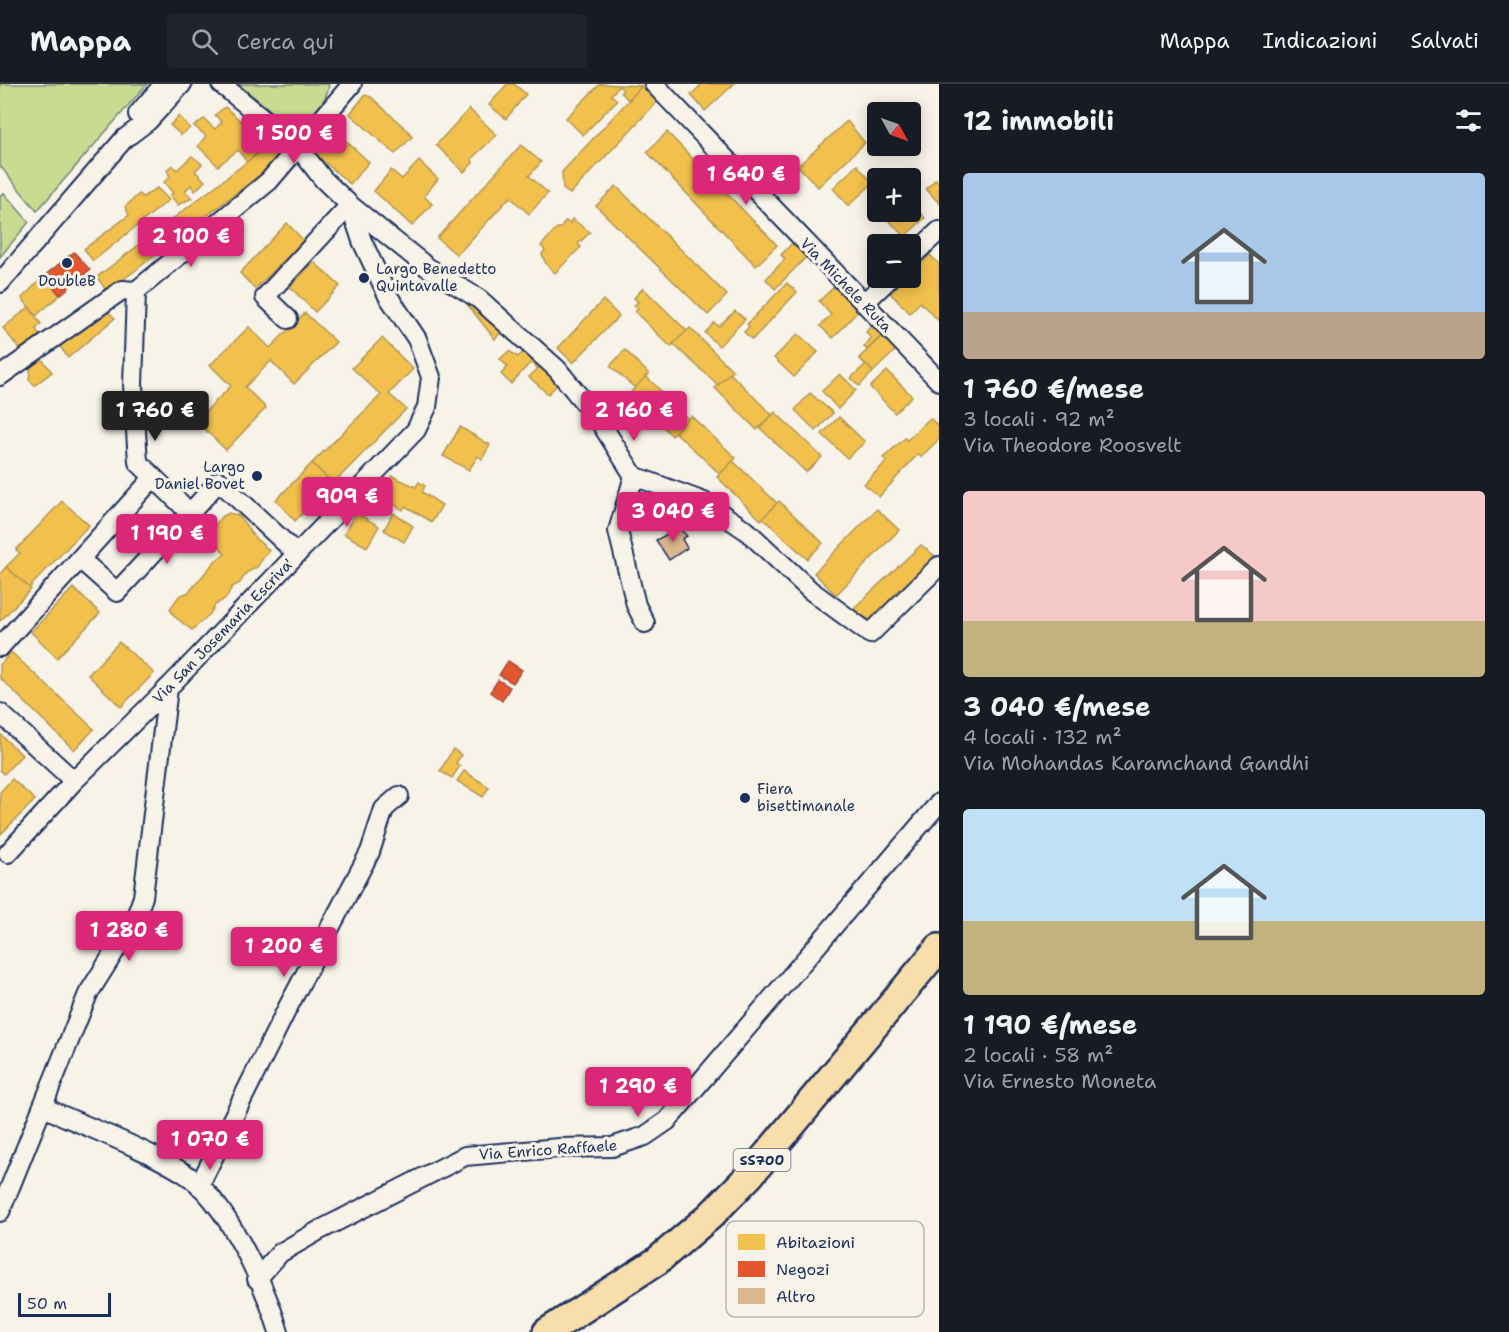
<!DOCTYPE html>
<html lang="it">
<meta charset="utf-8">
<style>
:root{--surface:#171b24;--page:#20242c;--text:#f1f3f6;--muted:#9ea1a6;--line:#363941;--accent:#db2777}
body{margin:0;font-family:"Shantell Sans",sans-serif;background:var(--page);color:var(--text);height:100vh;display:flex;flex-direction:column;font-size:22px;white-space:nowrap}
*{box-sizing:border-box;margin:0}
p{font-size:20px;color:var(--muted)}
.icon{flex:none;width:33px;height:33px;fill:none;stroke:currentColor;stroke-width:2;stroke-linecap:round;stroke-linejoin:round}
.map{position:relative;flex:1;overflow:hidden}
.panel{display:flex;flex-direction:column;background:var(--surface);width:570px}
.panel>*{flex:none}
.needle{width:39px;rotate:130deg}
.fabs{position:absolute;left:867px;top:18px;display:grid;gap:12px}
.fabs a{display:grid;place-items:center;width:54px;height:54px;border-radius:6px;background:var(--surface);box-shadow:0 3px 15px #0003;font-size:30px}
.scale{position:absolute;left:18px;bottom:15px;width:93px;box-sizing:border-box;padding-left:6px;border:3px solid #1b2f5e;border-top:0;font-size:16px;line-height:21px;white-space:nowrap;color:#1b2f5e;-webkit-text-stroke:4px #f7f3e8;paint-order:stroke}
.price{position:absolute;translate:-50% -51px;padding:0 14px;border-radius:6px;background:var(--accent);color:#fff;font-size:20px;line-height:39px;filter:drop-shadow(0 2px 3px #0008)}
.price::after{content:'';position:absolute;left:50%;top:36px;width:18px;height:14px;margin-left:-9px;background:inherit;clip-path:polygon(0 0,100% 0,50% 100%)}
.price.active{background:#222;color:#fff}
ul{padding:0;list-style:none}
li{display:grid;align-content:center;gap:12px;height:318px;padding:0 24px}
li span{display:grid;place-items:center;height:186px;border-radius:6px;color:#555}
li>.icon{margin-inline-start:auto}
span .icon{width:108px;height:108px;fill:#fffc;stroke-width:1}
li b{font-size:26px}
h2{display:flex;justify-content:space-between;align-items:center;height:72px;padding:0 24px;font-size:26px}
header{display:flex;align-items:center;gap:36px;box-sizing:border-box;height:84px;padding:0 30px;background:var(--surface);border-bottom:2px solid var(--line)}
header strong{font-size:28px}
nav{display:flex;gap:33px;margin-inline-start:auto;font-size:21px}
.search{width:420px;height:54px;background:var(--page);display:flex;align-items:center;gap:15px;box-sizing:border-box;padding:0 21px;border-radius:6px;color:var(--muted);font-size:22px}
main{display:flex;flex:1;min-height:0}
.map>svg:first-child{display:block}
.green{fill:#c8db90;stroke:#728577;stroke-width:1.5}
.homes{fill:#f2c14e;stroke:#b29553;stroke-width:1.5}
.shops{fill:#e4572e;stroke:#a84b3c;stroke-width:1.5}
.building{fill:#dcb78d;stroke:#1b2f5e;stroke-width:1.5}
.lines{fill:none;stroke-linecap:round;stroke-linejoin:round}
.minor-casing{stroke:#1b2f5e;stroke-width:22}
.highway-casing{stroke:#1b2f5e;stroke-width:32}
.minor{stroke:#f7f3e8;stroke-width:18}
.highway{stroke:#f8deab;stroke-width:27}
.poi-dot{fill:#1b2f5e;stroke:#f7f3e8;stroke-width:2}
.labels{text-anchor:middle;stroke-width:6;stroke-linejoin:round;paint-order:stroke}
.shield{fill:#f7f3e8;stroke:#5d6a87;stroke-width:1.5}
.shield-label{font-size:14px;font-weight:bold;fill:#1b2f5e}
.poi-label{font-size:15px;fill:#1b2f5e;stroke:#f7f3e8;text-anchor:start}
.street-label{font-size:15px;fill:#1b2f5e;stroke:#f7f3e8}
.key{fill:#f7f3e8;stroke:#b5b8bf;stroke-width:1.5}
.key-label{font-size:16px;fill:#1b2f5e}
</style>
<header>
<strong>Mappa</strong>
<div class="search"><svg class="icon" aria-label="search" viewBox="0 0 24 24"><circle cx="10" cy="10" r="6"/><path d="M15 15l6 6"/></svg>Cerca qui</div>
<nav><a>Mappa</a><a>Indicazioni</a><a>Salvati</a></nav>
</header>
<main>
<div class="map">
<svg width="939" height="1248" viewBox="0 0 939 1248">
<rect width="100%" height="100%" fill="#f7f3e8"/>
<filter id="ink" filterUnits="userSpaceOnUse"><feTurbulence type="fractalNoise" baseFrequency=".0167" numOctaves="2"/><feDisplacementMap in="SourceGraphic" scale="12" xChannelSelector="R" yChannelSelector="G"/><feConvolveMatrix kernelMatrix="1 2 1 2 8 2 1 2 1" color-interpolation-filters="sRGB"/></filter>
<g filter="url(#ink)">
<g class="green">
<path d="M0 0H147L37 127 0 82Z"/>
<path d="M238 0H329C328 17 308 39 291 43Z"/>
<path d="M4 109 29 138 0 173V112Z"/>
</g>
<g class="homes">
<path d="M507 0H514L526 10 506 35 489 21Z"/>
<path d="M600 0 642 2 628 16 621 8 623 6 619 2 611 11 617 16 583 51 566 34Z"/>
<path d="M702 0H734L705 27 691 11Z"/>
<path d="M642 2 657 18 570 110 563 105 562 88Z"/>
<path d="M365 11 371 13 409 48 412 53 395 70 350 30Z"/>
<path d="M225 23 253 48 245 56 257 70 247 78 238 66 218 82 198 62 206 52 194 42 204 35 215 45 222 38 215 31Z"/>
<path d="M469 25 497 51 472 74 473 79 464 88 436 61Z"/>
<path d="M179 32 190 44 181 51 170 41Z"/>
<path d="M847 37 865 59 818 103 798 82Z"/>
<path d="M335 47 369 78 350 100 314 69Z"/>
<path d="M667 48 777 161 756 182 647 68Z"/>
<path d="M273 58 282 74 107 208 97 193Z"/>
<path d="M521 61 541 78 529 92 548 109 529 130 510 113 457 171 437 154Z"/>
<path d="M192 72 202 80 195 87 205 97 195 107 191 101 185 107 192 114 178 121 170 111 173 109 164 98 170 93 167 86 172 81 177 86Z"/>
<path d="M419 77 438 95 424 112 432 120 412 142 374 107 391 86 402 95Z"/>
<path d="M857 81 873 99 848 122 833 104Z"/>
<path d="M936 95 939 99V119L926 105Z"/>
<path d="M616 102 727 211 708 231 596 122Z"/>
<path d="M157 104 169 116 93 177 84 165 129 131 125 123 139 110 143 113Z"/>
<path d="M878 116V128H910V118L925 134 905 152 885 133 881 137 869 124Z"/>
<path d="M572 135 590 148 578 160 581 163 555 189 546 180 542 170 545 166 541 162 557 144H561L565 137 570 139Z"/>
<path d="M287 139 304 157 255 205 240 189Z"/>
<path d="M796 155 810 169 775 205 766 195 785 175 781 171Z"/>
<path d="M930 171 939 180V237L920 218 910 229 890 209 906 194H910V189Z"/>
<path d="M314 178 340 202 315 228 290 203Z"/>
<path d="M44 192 60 211 36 232 22 214Z"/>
<path d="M787 199 797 208 752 256 744 248 749 243 747 240Z"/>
<path d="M836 201 860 225 833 254 820 242 831 231 819 217Z"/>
<path d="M643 204 687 247 671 263 635 228 638 225 634 222 638 218 634 214Z"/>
<path d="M473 215 504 245 495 255 466 219Z"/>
<path d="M603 216 619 232 573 279 558 264Z"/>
<path d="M29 223 41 240 36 245 40 252 21 267 3 244Z"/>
<path d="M104 224 115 234 68 274 59 261Z"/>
<path d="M735 227 745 235 719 262 705 249 714 239 719 242Z"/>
<path d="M305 229 336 258 294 300 271 277 245 303 266 324 226 366 196 337 231 302 210 281 249 243 270 264Z"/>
<path d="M873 240 882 251 867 266 864 263 871 254 866 248Z"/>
<path d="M690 244 733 287 718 301 673 260Z"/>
<path d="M886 248 898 264 873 288 859 274Z"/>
<path d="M798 250 818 268 794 293 774 274Z"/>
<path d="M382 254 413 285 389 310 406 325 333 400 312 379 381 311 352 284Z"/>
<path d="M530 262 547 277 538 285 531 278 511 300 501 290 508 283 500 275 509 267 518 273Z"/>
<path d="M625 266 649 290 635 304 610 282Z"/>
<path d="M41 274 52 288 35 301 29 296 31 282Z"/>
<path d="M866 280 873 288 859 302 851 294Z"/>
<path d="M542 281 559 299 548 310 529 293Z"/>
<path d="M887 287 912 312 895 329 870 303Z"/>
<path d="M730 289 772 331 757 346 715 304Z"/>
<path d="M840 290 856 306 838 325 822 307Z"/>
<path d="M646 292 688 335 672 352 630 309Z"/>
<path d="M810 309 833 329 816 347 795 326Z"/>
<path d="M775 328 822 373 806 388 760 344Z"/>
<path d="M691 332 736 374 720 390 675 348Z"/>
<path d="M839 333 865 358 847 374 822 350Z"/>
<path d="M930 334 939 343V355L921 373 918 370 879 413 864 400 887 377 883 374 905 354 907 356Z"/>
<path d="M460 343 490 361 482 375 478 372 469 386 443 372Z"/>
<path d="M733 377 777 419 761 436 717 393Z"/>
<path d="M312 379 333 400 295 437 276 416Z"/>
<path d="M392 392 416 403 419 398 425 402 422 408 442 421 432 438 405 422 403 426 380 412Z"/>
<path d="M62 417 89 441 29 504 6 483 20 469 16 466Z"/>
<path d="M779 417 823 459 807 475 763 434Z"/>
<path d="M877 425 899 446 836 511 814 489Z"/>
<path d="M229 429 239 432 256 455 269 466 257 483 246 489 240 499 232 503 226 514 215 521 210 530 192 546 175 533 170 525 179 512 189 508 215 477 225 470 209 449 221 433Z"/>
<path d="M356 429 379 442 367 463 344 450Z"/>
<path d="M393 429 413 442 404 458 384 446Z"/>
<path d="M921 461 939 475 872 538 853 525Z"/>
<path d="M6 483 31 505 0 537V490Z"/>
<path d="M73 504 100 529 57 574 31 548Z"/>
<path d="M119 558 154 589 121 623 88 591Z"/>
<path d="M11 568 94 645 74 666 0 594V581Z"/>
<path d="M0 650 22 671 4 690 0 686Z"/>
<path d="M453 665 461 671 456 679 460 682 452 694 440 687Z"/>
<path d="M464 687 489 703 483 713 457 697Z"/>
<path d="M12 695 35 716 1 750 0 708Z"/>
</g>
<g class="shops">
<path d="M74 168 90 186 60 211 44 192Z"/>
<path d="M508 577 522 586 513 599 499 591Z"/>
<path d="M498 596 510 603 502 617 490 608Z"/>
</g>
<path class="building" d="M679 444 687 452 682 455 687 464 669 476 656 456Z"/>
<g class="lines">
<g class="minor-casing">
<g id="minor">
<path d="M221 0 298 63 352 0"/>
<path d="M654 0 939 297"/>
<path d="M138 30 164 0"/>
<path d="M910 174 939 147"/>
<path d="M0 199 124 55 148 37 182 0"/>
<path d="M864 219 890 194"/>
<path d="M288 235 265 213 350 121 427 183 479 215 557 285 600 338 634 392 704 418 747 447 810 506 870 550 939 482"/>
<path d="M0 292 122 206 136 207"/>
<path d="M634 392 618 447 636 521 645 539"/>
<path d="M190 429 219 397 297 470"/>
<path d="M0 563 153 394"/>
<path d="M0 629 74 697"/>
<path d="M8 769 74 697 168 604 416 346 427 323 431 293 417 255 388 212 362 157 350 121 323 95 298 63 269 97 136 207 133 301 138 378 190 429 117 508 80 475"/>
<path d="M43 1023C89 1044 140 1062 184 1089 226 1115 265 1202 279 1248"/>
<path d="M199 1102 288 923 370 768 384 725 399 712"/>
<path d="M0 1128 88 910 135 835 143 813 168 604"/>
<path d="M257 1195 280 1169 318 1147 465 1072 559 1064 612 1063 645 1052 667 1037 939 719"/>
</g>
</g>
<g class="highway-casing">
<path id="highway" d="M547 1248 657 1177 710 1132 750 1091 939 864"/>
</g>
<use href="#minor" class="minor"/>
<use href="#highway" class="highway"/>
</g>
</g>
<g class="poi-dot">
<circle cx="67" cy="179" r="6"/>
<circle cx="364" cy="194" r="6"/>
<circle cx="257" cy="392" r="6"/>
<circle cx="745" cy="714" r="6"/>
</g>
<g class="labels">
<rect class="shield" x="733.5" y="1065" width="57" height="22" rx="4.5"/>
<g class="shield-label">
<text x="762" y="1081">SS700</text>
</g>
<g class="poi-label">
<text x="376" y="190">Largo Benedetto<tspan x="376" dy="17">Quintavalle</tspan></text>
<text x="67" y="202" text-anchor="middle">DoubleB</text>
<text x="245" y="388" text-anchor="end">Largo<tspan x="245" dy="17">Daniel Bovet</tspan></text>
<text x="757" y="710">Fiera<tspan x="757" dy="17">bisettimanale</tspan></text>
</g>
<g class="street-label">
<text transform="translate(846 201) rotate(46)" y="5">Via Michele Ruta</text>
<text transform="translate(223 547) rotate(-46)" y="5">Via San Josemaria Escriva'</text>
<text transform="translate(548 1066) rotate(-4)" y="5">Via Enrico Raffaele</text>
</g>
</g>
<rect x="726" y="1137" width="198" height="96" rx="9" class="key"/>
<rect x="738" y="1150" width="27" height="16" fill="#f2c14e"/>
<rect x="738" y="1177" width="27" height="16" fill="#e4572e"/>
<rect x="738" y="1204" width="27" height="16" fill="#dcb78d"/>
<g class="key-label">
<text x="776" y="1164">Abitazioni</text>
<text x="776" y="1191">Negozi</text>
<text x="776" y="1218">Altro</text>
</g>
</svg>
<div class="fabs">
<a><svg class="needle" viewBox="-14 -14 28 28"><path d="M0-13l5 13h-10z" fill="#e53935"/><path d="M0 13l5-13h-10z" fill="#9ea1a6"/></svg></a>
<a>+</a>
<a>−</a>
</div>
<div class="scale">50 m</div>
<b class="price" style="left:294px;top:81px">1 500 €</b>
<b class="price" style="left:746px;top:122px">1 640 €</b>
<b class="price" style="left:191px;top:184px">2 100 €</b>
<b class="price active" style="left:155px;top:358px">1 760 €</b>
<b class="price" style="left:634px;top:358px">2 160 €</b>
<b class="price" style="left:347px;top:444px">909 €</b>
<b class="price" style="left:673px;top:459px">3 040 €</b>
<b class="price" style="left:167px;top:481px">1 190 €</b>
<b class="price" style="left:129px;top:878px">1 280 €</b>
<b class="price" style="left:284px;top:894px">1 200 €</b>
<b class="price" style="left:638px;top:1034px">1 290 €</b>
<b class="price" style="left:210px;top:1087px">1 070 €</b>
</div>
<section class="panel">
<h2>12 immobili<svg class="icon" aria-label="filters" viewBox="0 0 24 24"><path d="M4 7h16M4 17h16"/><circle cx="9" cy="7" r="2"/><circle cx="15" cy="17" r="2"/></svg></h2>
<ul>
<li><span style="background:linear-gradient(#a9c7e8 75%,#b9a48a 0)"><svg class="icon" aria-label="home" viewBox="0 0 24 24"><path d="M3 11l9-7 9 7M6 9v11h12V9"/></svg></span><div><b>1 760 €/mese</b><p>3 locali · 92 m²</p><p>Via Theodore Roosvelt</p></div></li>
<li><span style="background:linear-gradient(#f6c9c9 70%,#c2b280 0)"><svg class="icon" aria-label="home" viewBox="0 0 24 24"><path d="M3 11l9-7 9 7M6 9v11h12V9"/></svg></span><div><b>3 040 €/mese</b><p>4 locali · 132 m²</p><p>Via Mohandas Karamchand Gandhi</p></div></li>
<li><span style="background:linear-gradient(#bfe0f5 60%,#c2b280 0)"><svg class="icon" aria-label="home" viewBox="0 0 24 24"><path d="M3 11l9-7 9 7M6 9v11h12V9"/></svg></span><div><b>1 190 €/mese</b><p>2 locali · 58 m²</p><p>Via Ernesto Moneta</p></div></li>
</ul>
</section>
</main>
